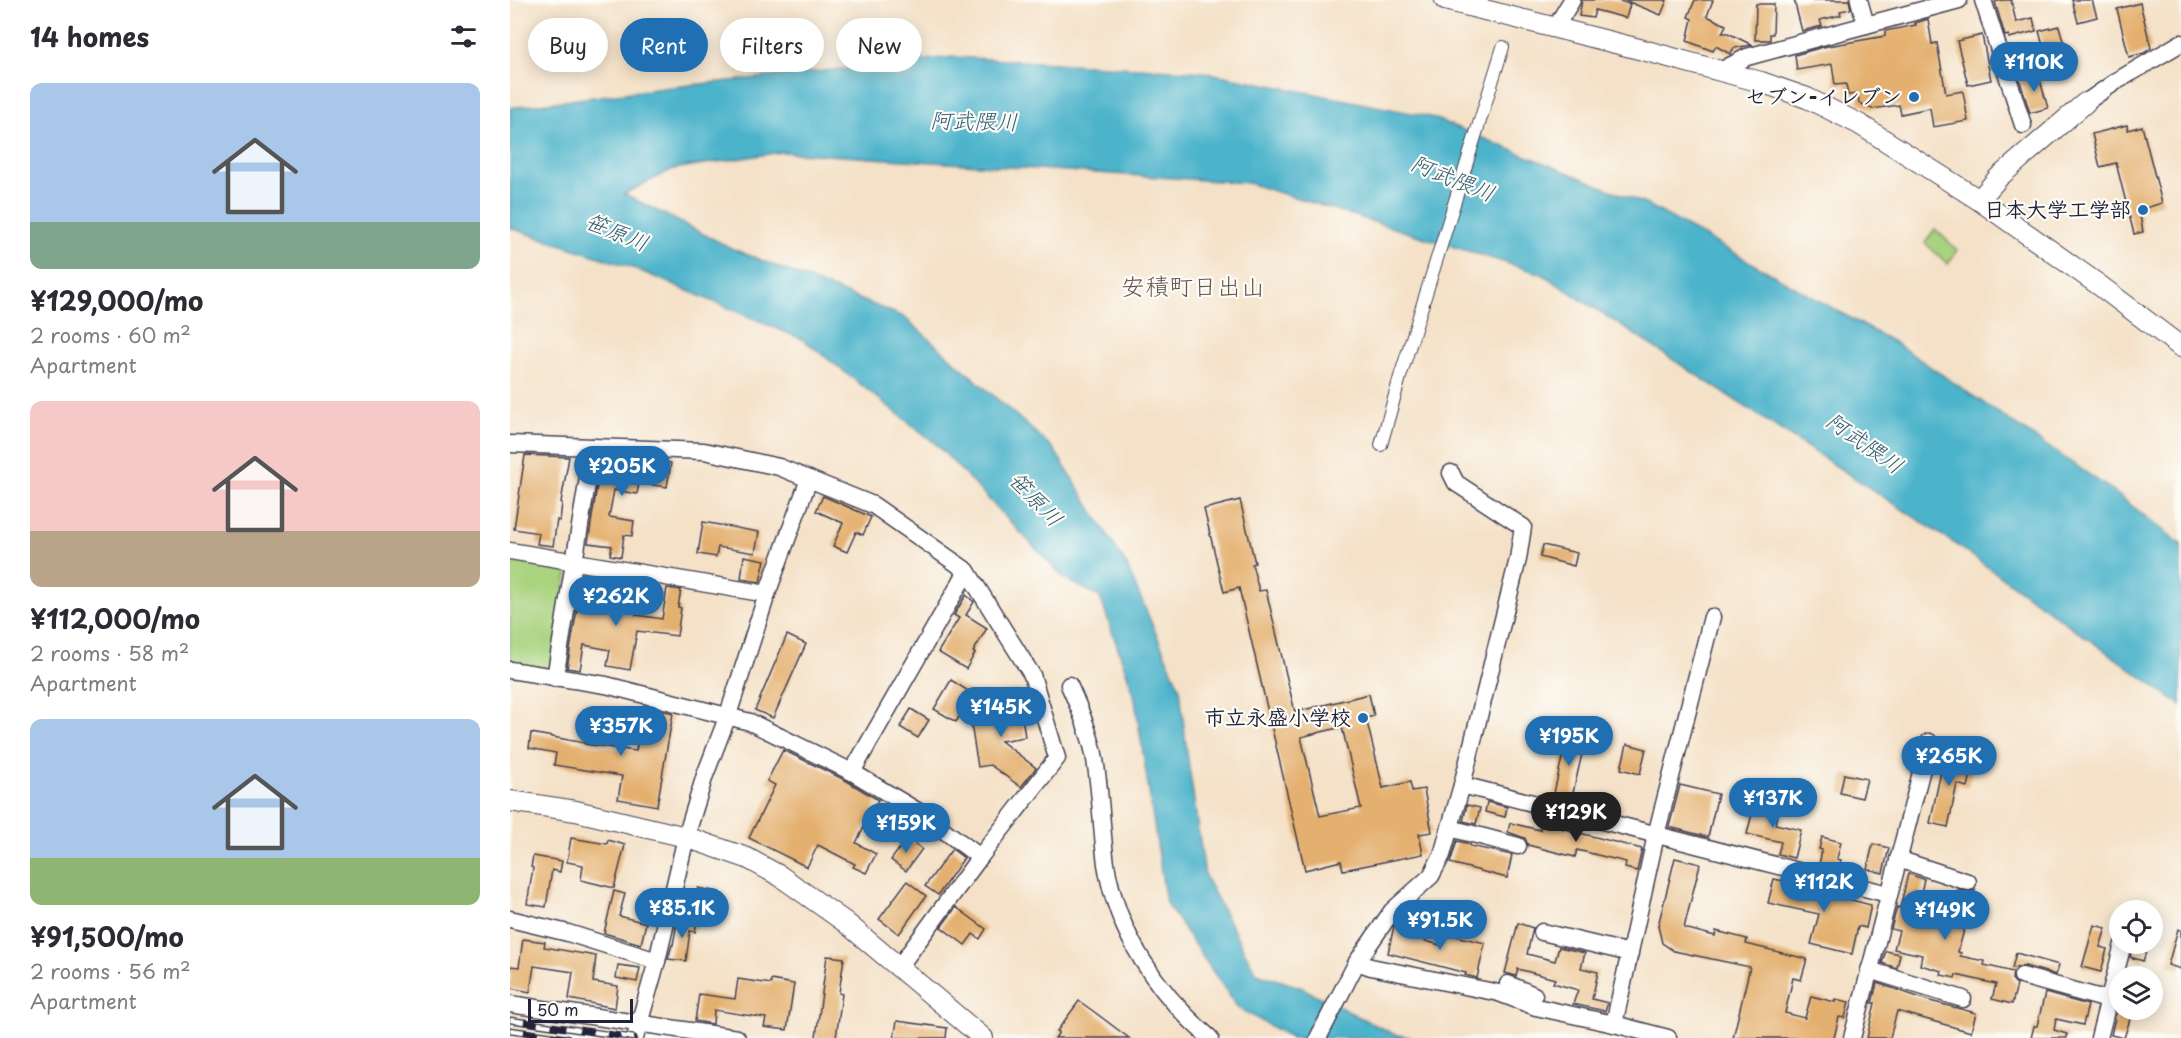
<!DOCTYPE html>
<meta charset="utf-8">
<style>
:root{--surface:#fff;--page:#f2f2f3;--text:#2b2b33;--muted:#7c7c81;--accent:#1f6fb2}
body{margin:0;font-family:"Playpen Sans","Klee One",sans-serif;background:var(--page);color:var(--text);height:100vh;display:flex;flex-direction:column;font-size:22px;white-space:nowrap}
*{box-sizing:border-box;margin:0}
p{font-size:20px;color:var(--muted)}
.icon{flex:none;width:33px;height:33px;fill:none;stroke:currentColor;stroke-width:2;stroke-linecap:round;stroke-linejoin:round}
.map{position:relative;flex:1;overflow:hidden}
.drawer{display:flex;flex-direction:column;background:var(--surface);width:510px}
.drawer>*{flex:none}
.top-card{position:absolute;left:18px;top:18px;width:570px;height:54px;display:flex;gap:12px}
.buttons{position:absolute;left:1599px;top:900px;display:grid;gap:12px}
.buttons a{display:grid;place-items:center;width:54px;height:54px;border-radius:50%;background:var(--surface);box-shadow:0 3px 15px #0003;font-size:30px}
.scale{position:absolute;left:18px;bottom:15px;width:105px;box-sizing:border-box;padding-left:6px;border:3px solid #22223b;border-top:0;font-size:16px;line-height:21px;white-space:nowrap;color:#22223b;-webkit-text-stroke:4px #fdfcf7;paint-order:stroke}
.price{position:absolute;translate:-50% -51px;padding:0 14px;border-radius:21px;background:var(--accent);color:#fff;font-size:20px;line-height:39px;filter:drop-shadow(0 2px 3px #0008)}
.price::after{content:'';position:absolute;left:50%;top:36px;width:18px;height:14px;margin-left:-9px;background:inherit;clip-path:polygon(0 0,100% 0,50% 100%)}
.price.current{background:#222;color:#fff}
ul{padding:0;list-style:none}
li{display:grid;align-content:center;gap:12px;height:318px;padding:0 30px}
li span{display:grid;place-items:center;height:186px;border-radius:12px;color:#555}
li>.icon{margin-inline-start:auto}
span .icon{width:108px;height:108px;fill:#fffc;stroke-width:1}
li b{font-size:26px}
h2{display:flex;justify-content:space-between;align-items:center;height:72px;padding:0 30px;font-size:26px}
.tag{padding:0 21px;border-radius:27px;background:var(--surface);box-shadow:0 3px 15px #0003;font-size:21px;line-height:54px}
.tag.current{background:var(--accent);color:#fff}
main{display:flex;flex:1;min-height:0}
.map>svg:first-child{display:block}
.green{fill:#a9d37f;stroke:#667a5d;stroke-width:1.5}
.water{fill:#4bb3ca;stroke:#366a82;stroke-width:1.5}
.building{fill:#e4b070;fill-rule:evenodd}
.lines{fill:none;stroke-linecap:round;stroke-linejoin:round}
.pedestrian-casing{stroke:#423f50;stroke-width:14}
.minor-casing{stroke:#423f50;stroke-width:19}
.tertiary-casing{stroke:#423f50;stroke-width:22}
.pedestrian{stroke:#fff;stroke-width:12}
.minor{stroke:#fff;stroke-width:16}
.tertiary{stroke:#fff;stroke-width:20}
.rail-casing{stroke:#22223b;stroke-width:7}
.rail{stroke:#fdfcf7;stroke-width:4.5;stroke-dasharray:14;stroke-linecap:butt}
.poi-dot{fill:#1f6fb2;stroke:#fdfcf7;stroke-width:2}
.labels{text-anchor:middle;stroke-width:4.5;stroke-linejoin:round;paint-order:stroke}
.poi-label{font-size:21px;font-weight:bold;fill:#22223b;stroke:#fdfcf7;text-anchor:end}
.water-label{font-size:22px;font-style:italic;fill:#325c74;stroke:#fdfcf7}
.quarter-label{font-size:24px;fill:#66544e;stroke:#fdfcf7}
</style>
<main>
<section class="drawer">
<h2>14 homes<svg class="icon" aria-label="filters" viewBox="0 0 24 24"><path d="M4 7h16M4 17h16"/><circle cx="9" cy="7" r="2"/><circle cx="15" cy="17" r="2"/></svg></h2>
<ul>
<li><span style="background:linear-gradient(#a9c7e8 75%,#7fa58c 0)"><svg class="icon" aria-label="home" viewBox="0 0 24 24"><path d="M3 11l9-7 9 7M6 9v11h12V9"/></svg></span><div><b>¥129,000/mo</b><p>2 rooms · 60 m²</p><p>Apartment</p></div></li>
<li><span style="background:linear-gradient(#f6c9c9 70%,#b9a48a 0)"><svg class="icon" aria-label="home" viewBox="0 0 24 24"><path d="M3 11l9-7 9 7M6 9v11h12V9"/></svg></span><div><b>¥112,000/mo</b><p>2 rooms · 58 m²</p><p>Apartment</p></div></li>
<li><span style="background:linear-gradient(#a9c7e8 75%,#8fb573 0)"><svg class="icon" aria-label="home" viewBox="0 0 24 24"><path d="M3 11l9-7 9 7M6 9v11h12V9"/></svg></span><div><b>¥91,500/mo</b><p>2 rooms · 56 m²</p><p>Apartment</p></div></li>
</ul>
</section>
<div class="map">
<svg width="1671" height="1038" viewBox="0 0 1671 1038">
<rect width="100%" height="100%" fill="#fdfcf7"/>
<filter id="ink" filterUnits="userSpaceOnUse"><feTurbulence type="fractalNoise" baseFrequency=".0167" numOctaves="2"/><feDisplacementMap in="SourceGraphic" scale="12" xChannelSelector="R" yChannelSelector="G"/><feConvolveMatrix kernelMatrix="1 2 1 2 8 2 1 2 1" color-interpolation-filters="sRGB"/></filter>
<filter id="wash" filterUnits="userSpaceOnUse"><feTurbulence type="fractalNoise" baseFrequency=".008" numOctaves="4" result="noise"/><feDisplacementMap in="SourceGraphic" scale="24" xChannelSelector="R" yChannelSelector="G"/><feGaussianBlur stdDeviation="1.35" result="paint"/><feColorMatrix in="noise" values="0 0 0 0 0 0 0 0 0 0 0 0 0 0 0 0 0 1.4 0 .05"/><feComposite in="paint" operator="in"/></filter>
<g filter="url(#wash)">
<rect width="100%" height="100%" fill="#f4e1c7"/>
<g class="green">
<path d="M1425 229 1447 250 1438 264 1415 243Z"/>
<path d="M0 558 58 568 42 674 0 666Z"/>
</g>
<path class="water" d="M444 57 694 72 921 117 1140 206 1385 343 1599 488 1671 544V705L1444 543 1032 274 738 183 271 152 163 169 114 194 223 249 394 317 543 448 616 564 670 689 676 746 695 876 746 973 790 987 881 1033 902 1038H782L728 1008 656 903 624 694 590 597 554 578 425 443 294 340 126 269 0 228V108L153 88Z"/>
<g id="blocks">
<g class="building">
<path d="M1072 0H1106L1120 4 1116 18 1085 10 1083 18 1069 16Z"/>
<path d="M1114 0H1157L1151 15Z"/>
<path d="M1185 0H1203L1197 16 1216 25 1212 33H1218L1242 45 1224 48 1220 54 1206 46 1203 51 1177 41 1182 19 1178 17Z"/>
<path d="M1284 0H1339L1341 9 1330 11 1331 15 1310 20 1312 26 1292 31Z"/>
<path d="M1493 0H1501L1506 22 1523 18 1526 31 1499 38V35L1495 36 1485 2Z"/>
<path d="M1562 0H1582L1587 17 1568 22Z"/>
<path d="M1630 3 1641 48 1634 53 1619 57 1607 9Z"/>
<path d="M1246 4H1264L1263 34H1260V40H1245Z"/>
<path d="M1418 19 1422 44 1427 43 1436 94 1453 91 1458 121 1423 127 1420 108 1391 114 1389 105 1362 109 1349 103 1348 94 1338 95 1336 84 1325 85 1322 64 1287 70 1285 55 1313 47 1375 36V31L1406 25 1405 23Z"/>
<path d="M1549 26 1560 66 1540 72 1529 31Z"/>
<path d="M1472 35 1481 80 1458 85 1447 41Z"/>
<path d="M1528 73 1538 108 1520 113 1509 78Z"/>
<path d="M1617 125 1618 130 1632 126 1652 203 1629 210 1633 232 1624 234 1606 163 1590 167 1582 134Z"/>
<path d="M15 455 59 457 51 502 52 503 50 521 47 520 43 546 27 544 29 533 4 529Z"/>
<path d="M96 458 138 459 161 463 157 487 129 483 127 494 104 490 99 517 124 521 122 536 114 535 111 557 100 555 102 546 78 543 89 473 94 474Z"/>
<path d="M313 496 361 517 353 535 346 532 337 552 323 546 333 523 306 511Z"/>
<path d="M730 500 745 563 742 564 749 591 756 590 785 712 859 694 864 716 856 718 873 788 900 782 902 791 914 789 922 832 909 834 913 854 833 870 831 861 795 870 729 588 714 592 694 509ZM832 727 851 808 810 816 791 737Z"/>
<path d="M193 522 249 532 245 553 208 547 206 557 188 554Z"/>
<path d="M1033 545 1067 553 1064 566 1030 557Z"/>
<path d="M234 556 255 560 250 582 231 579Z"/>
<path d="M73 574 86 576 82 596 88 597 87 606 127 613 126 615 152 619 157 588 171 590 168 607 171 608 167 636 127 631 120 670 97 666 100 650 74 645 70 670 57 668Z"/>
<path d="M456 595 464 602 456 615 477 628 463 652 465 653 456 669 428 652 449 618 444 615Z"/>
<path d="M277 635 296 644 263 718 245 710Z"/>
<path d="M441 680 463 694 446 722 424 709Z"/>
<path d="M508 690 515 737 491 741 526 768 511 787 480 765 468 767 459 712 492 707 490 693Z"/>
<path d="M134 706 163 713 147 806 108 799 112 776 44 765 46 753 19 748 21 733 75 743V744L126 751Z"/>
<path d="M401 709 419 720 408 738 390 727Z"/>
<path d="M1057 736 1075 741 1062 797 1044 793Z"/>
<path d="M1117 744 1136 749 1130 774 1111 769Z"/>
<path d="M273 750 337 781 368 800 346 843 366 854 356 873 343 867 345 864 308 845 297 867 239 838 265 785 257 781Z"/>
<path d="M1428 750 1444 754 1443 761 1463 765 1458 787 1447 784 1438 827 1420 823 1433 762 1425 760Z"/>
<path d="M1334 774 1357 779 1352 798 1330 793Z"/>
<path d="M1170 785 1208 794 1198 837 1159 827Z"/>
<path d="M977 802 997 807 995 817 975 812Z"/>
<path d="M1245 802 1269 808 1265 824 1291 830 1284 858 1268 854 1271 842 1237 834Z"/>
<path d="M957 805 970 808 966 824 953 821Z"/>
<path d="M1033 816 1047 820 1046 827 1132 849 1127 871 1115 868 1116 862 1067 850 1065 857 1018 845 1015 838 998 832 1000 823 1030 830Z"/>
<path d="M1312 837 1331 842 1327 859 1331 860 1328 870 1309 865 1312 850 1309 849Z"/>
<path d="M61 838 97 844 98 840 115 845 104 888 71 880 73 865 57 862Z"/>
<path d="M397 838 412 849 396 871 381 860Z"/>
<path d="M947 841 960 844V846L1002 855 997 878 940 863Z"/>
<path d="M1363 844 1379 848 1373 873 1357 869Z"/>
<path d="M442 849 454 858 428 895 415 886Z"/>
<path d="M23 856 52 861 50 872 42 870 36 907 17 904 23 868 21 867Z"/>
<path d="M1165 858 1190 864 1174 928 1205 936 1206 931 1237 939 1236 944 1297 959 1291 980 1283 978 1275 1013 1295 1018 1301 996 1325 1002V999L1339 1002 1335 1018 1329 1017 1324 1038H1223L1240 967 1164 951 1152 943 1148 926Z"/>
<path d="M1398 874 1414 879 1407 911 1441 919 1448 890 1460 892 1465 890 1448 952 1451 953 1450 956 1474 961V965L1503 972 1502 979 1507 985 1502 1004 1482 999 1486 984 1446 975 1445 978 1431 975 1432 971 1410 965 1412 955 1384 949 1389 931 1381 929 1387 907 1390 908Z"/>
<path d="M1264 879 1323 891 1322 895 1361 905 1356 928 1348 926 1342 954 1301 944 1309 914 1258 903Z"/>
<path d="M397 881 416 896 389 934 369 919Z"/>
<path d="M188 888 209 892 205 918 184 915Z"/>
<path d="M104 891 115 894 109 916 136 923 131 944 94 933Z"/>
<path d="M446 907 476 929 470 939 463 934 455 945 431 927Z"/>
<path d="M168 917 187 920 185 932 180 931 176 961 158 959 162 945H163Z"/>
<path d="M1008 923 1023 928 1017 954 1045 961 1049 947 1075 953 1071 968 1088 972 1082 999 1098 1003 1095 1011 1063 1004 1068 990 1043 983 1045 979 1008 969 1006 976 995 973Z"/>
<path d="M1584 925 1596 928 1590 947 1597 949 1591 972 1572 967Z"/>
<path d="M884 926 902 931 901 937 930 945 933 933 975 943 967 978 955 975 956 973 878 953Z"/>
<path d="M1668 929 1671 930V969L1658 965Z"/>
<path d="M13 939 35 942 34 947 86 956 83 982 108 986 105 1008 59 999 63 972 24 966 20 992 0 988V966L9 967Z"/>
<path d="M1623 944H1639L1633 961 1620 957Z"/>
<path d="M1376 951 1390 954 1387 968 1372 963Z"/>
<path d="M1506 953 1549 965 1546 975 1515 966 1502 968Z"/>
<path d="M317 956 334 958 329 993 332 994 326 1038 306 1037Z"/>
<path d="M108 965 130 968 127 982 106 978Z"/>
<path d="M228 979 261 984V980L284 984 277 1030 254 1027 256 1018 204 1010 203 1024 185 1021 189 994 225 999Z"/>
<path d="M1367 983 1420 1001 1466 1013 1461 1032 1387 1011 1380 1038H1357L1365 1003H1362Z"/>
<path d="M1535 993 1578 1005 1573 1025 1546 1019 1544 1030 1557 1034V1038H1521L1524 1026H1527Z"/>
<path d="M569 1001 583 1011 619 1038H545L549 1032 547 1031Z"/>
<path d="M1607 1010H1623L1614 1038 1601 1035Z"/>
<path d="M387 1021 437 1028 436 1038H384Z"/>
</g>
</g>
</g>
<g filter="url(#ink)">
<use href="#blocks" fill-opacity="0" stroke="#423f50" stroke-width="1.5"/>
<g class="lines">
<g class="pedestrian-casing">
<path id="pedestrian" d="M871 445 890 377 993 47"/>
</g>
<g class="minor-casing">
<g id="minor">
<path d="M1349 0 1356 25"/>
<path d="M1473 0 1513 125"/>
<path d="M1045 28 1062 0"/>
<path d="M1210 71 1237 57 1449 0"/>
<path d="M1575 103 1605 82 1671 43"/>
<path d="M0 444 194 451 269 467 363 505 457 571 522 675 547 758 470 857 389 967"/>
<path d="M0 551 257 594"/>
<path d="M0 670 96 685 240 722 342 772 409 812 470 857"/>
<path d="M45 678 83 447"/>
<path d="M559 685C569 707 579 730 584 754 591 790 591 827 596 864 607 933 647 993 700 1038"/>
<path d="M342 772 457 571"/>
<path d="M952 785 1378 894"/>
<path d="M940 828 1008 846"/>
<path d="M1388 859 1458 882"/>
<path d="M0 919 58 933 147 961"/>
<path d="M1032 932 1120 953"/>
<path d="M847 962 861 967 989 993 1026 1007 1104 1024 1158 1038"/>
<path d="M1359 970 1453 999"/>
<path d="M1512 976 1598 1000"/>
<path d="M998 984 1024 995"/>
<path d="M0 1004 227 1038"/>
<path d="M1104 1024 1146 835 1202 617"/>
<path d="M125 1038 147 961 176 837 195 775 217 718 257 594 299 479"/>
<path d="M808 1038 847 962 882 911 921 876 932 855 952 785 1008 559 1013 527 946 483 941 473"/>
<path d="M1342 1038 1419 742"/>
<path d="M1589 1038 1613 944"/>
</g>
</g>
<g class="tertiary-casing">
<g id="tertiary">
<path d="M935 0 1133 50 1251 82 1297 98 1349 124 1469 200 1589 285 1671 347"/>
<path d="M1469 200 1489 177 1575 103"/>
<path d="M0 801 66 811 176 837 237 858 270 876 335 922 473 1038"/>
</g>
</g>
<use href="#pedestrian" class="pedestrian"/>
<use href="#minor" class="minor"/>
<use href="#tertiary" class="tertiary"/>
<g class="rail-casing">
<g id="rail">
<path d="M0 1020 124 1038"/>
<path d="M0 1030 57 1038"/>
</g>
</g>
<use href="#rail" class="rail"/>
</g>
</g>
<g class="poi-dot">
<circle cx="1404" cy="97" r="6"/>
<circle cx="1633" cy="210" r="6"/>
<circle cx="853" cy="718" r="6"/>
</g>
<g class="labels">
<g class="poi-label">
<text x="1392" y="104">セブン-イレブン</text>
<text x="1621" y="217">日本大学工学部</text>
<text x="841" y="725">市立永盛小学校</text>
</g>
<g class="water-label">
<text transform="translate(464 121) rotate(1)" y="8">阿武隈川</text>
<text transform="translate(943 178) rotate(22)" y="8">阿武隈川</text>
<text transform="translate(107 232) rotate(22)" y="8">笹原川</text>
<text transform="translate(1355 443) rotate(35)" y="8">阿武隈川</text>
<text transform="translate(526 499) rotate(46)" y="8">笹原川</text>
</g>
<g class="quarter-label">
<text x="683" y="295">安積町日出山</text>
</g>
</g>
</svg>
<div class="buttons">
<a><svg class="icon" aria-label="locate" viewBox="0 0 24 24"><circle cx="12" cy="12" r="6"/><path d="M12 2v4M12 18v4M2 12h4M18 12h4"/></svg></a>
<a><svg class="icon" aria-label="layers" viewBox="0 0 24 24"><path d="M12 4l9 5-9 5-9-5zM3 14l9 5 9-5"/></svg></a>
</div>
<div class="scale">50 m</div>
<b class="price" style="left:1524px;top:93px">¥110K</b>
<b class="price" style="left:112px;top:497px">¥205K</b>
<b class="price" style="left:106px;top:627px">¥262K</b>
<b class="price" style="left:491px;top:738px">¥145K</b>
<b class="price" style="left:111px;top:757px">¥357K</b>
<b class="price" style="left:1059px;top:767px">¥195K</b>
<b class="price" style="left:1439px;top:787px">¥265K</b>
<b class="price" style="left:1263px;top:829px">¥137K</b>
<b class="price current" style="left:1066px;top:843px">¥129K</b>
<b class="price" style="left:396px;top:854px">¥159K</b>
<b class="price" style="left:1314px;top:913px">¥112K</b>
<b class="price" style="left:172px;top:939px">¥85.1K</b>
<b class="price" style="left:1435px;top:941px">¥149K</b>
<b class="price" style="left:930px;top:951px">¥91.5K</b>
<div class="top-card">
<a class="tag">Buy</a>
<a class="tag current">Rent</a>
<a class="tag">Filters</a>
<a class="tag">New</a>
</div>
</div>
</main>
